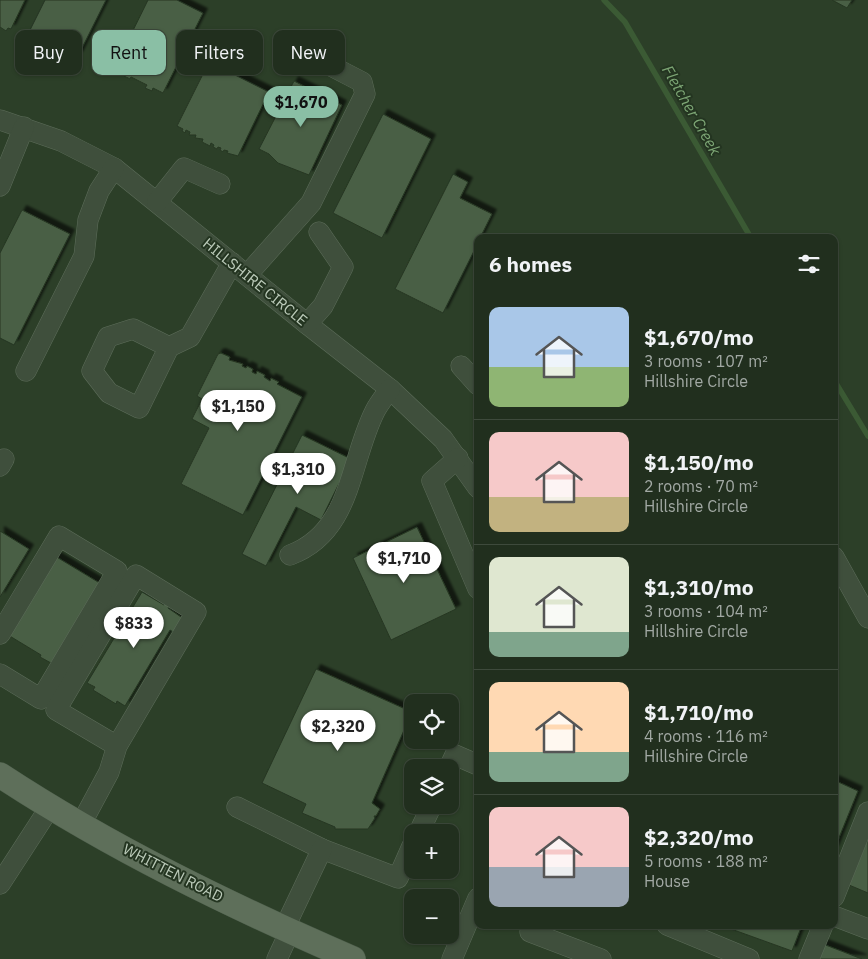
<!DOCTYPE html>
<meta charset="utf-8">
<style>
:root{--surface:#212f1e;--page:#2d3b2b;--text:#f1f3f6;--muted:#a2a9a4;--line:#3e4a3c;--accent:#8abfa5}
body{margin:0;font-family:"IBM Plex Sans",sans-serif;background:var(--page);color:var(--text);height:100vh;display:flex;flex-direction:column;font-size:19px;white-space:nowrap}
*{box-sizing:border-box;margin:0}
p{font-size:16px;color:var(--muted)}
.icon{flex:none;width:28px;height:28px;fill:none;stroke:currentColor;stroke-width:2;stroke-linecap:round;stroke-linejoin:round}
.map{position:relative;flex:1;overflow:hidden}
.sheet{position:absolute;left:474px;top:234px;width:364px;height:695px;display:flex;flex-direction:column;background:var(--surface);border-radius:10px;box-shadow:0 1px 4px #0004,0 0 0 1px var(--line)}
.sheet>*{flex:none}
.hud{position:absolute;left:15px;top:30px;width:384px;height:45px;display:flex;gap:10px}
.buttons{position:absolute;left:404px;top:694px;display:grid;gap:10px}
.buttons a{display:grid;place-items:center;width:55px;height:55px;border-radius:10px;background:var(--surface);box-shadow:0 1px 4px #0004,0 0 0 1px var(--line);font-size:25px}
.price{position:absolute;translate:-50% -42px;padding:0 11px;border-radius:18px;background:#fff;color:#222;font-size:16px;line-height:32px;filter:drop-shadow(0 1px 2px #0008)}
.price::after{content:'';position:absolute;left:50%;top:30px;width:15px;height:11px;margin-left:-8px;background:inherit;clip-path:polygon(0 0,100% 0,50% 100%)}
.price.active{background:var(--accent);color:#111}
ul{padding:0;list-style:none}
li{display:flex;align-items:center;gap:15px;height:125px;padding:0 15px}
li+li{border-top:1px solid var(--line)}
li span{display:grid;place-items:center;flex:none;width:140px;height:100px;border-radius:10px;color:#555}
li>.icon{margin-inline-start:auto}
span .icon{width:60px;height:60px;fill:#fffc;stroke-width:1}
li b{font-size:21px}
h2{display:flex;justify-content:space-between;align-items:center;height:60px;padding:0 15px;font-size:21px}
.tag{padding:0 18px;border-radius:10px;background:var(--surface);box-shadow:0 1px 4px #0004,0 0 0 1px var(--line);font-size:18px;line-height:45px}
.tag.active{background:var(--accent);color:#111}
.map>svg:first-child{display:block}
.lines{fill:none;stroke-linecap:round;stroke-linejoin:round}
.stream{stroke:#3b5a34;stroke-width:5.5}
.building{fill:#495e44;stroke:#263723;filter:url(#shadow)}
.minor-casing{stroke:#5d6d5a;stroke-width:21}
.major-casing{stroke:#485946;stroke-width:26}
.minor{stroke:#3f4f3c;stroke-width:20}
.major{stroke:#5e6f5a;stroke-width:25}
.labels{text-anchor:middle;stroke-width:4;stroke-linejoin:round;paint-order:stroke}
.street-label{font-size:15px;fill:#bbcab9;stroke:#243521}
.water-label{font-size:16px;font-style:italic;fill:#7da675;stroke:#243521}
</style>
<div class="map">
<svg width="868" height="959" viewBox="0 0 868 959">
<defs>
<filter id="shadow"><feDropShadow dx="4.5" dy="-4.5" stdDeviation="1" flood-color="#0009"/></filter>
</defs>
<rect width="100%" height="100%" fill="#2c3f28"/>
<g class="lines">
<g class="stream">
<path d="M604 0 625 22 751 238"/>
<path d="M834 380 868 436"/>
</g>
</g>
<g class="building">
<path d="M0 0H25L11 29 8 28 6 31 0 27Z"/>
<path d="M45 0H106L78 56 29 32Z"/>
<path d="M148 0H177L203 13 163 93 153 88 152 91 145 88 147 85 131 77 130 79 124 76 125 74 114 69Z"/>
<path d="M832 0H852L847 8Z"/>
<path d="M209 62 269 92 238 156 227 153 228 151 224 150 223 152 220 150 221 148 218 147 217 149 213 147 214 145 211 143 210 146 202 142 203 139 195 138 196 135H189L190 132 186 130 185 133 182 131 183 129 177 126Z"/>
<path d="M294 81 342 105 309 175 278 163 269 154 259 149Z"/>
<path d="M383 114 431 139 382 238 333 213Z"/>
<path d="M453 174 468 182 460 198 492 214 480 238H478V243L443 313 395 289Z"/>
<path d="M22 210 70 234 14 345 0 338V253Z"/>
<path d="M221 353 230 357 229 360 243 364 242 366 246 368 247 366 253 369 252 372 256 374 257 371 265 375 264 377 270 381 271 378 279 382 277 384 302 397 243 515 181 484 209 428 192 419 202 399 197 396 218 354Z"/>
<path d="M302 435 351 459 321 520 296 507 266 566 242 554Z"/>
<path d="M417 527 456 609 391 640 353 558Z"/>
<path d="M0 531 29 549 0 597Z"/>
<path d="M55 556 103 585 51 663 40 657 41 655 8 635Z"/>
<path d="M142 592 164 605 165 603 169 606 168 608 184 619 175 633 170 630 125 706 117 701 116 704 93 690 95 687 87 683Z"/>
<path d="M316 669 412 712 372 803 380 809 376 816H374L375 818 368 829H335V827L302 813 306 804 262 783Z"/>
<path d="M834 780 858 791 834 850Z"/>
<path d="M868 838V893L849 885Z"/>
<path d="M720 925H802L792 951Z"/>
<path d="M823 944 862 959H817Z"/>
</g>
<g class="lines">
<g class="minor-casing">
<g id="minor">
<path d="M0 120 61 141 114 168 307 324 390 389 443 439 478 488"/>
<path d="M0 186 24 127"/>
<path d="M157 202 184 168 220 184"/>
<path d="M247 275 311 203 365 94 362 82 306 53"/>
<path d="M307 324 323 306 343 267 319 232"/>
<path d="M169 347 139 408 109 393 92 371 108 337 133 329 169 347 190 337 232 263"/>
<path d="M461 366 478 385"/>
<path d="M26 371 84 256 88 220 99 191 114 168"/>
<path d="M458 458 432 481 478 589"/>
<path d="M0 466 4 459"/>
<path d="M290 555C352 532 349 462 375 411 379 403 385 396 390 389"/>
<path d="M834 557 868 618"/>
<path d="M0 634 59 536 117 571 41 699 0 674"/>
<path d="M449 768 455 755 478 765"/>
<path d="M237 807 322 849 398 878 412 846"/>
<path d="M80 826 109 772 117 746 196 612 136 575 56 710 117 746"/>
<path d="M419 832 432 805"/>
<path d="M0 884 50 807"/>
<path d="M834 897 868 812"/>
<path d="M834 916 868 929"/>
<path d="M532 925 530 932 601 959"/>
<path d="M667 925 749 959"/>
<path d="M284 929 322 849"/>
<path d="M277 959 290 931"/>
<path d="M452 959 478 898"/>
<path d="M809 959 823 925"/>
</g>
</g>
<g class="major-casing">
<path id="major" d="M0 775C111 848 231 906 353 959"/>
</g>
<use href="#minor" class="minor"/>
<use href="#major" class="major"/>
</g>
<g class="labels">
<g class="street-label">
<text transform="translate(255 282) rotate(39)" y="5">HILLSHIRE CIRCLE</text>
<text transform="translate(173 873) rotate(27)" y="5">WHITTEN ROAD</text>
</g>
<g class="water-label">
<text transform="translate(692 110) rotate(60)" y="6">Fletcher Creek</text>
</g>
</g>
</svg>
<div class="buttons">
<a><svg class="icon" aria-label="locate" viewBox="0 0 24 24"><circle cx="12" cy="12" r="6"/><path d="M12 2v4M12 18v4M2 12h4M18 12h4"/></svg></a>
<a><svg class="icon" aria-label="layers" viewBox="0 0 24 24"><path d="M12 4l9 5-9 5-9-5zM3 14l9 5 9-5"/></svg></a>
<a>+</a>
<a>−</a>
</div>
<b class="price active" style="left:301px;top:128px">$1,670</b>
<b class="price" style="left:238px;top:432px">$1,150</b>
<b class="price" style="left:298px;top:495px">$1,310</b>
<b class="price" style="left:404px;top:584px">$1,710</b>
<b class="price" style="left:134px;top:649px">$833</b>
<b class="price" style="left:338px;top:752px">$2,320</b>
<div class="hud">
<a class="tag">Buy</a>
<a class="tag active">Rent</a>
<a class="tag">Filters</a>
<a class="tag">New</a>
</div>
<section class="sheet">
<h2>6 homes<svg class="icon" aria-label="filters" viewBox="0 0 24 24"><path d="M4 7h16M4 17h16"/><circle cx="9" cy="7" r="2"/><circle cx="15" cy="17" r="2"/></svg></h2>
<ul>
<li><span style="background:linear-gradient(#a9c7e8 60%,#8fb573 0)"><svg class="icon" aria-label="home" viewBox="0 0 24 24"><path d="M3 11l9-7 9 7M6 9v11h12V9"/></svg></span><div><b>$1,670/mo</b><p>3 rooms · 107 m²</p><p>Hillshire Circle</p></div></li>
<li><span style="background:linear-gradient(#f6c9c9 65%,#c2b280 0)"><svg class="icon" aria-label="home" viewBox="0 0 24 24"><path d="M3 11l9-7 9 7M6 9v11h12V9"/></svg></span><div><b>$1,150/mo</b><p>2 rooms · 70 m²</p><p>Hillshire Circle</p></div></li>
<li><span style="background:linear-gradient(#dfe7d0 75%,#7fa58c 0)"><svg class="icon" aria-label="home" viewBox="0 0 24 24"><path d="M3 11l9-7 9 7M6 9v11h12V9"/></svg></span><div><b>$1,310/mo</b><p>3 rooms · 104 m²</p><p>Hillshire Circle</p></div></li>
<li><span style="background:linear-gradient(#ffd9b3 70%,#7fa58c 0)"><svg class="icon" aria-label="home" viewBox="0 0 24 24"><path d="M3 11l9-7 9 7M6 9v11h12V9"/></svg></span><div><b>$1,710/mo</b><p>4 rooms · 116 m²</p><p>Hillshire Circle</p></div></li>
<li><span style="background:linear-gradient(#f6c9c9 60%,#9aa5b1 0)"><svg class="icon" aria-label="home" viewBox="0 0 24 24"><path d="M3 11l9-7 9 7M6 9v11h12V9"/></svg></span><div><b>$2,320/mo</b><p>5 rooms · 188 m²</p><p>House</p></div></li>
</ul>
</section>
</div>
